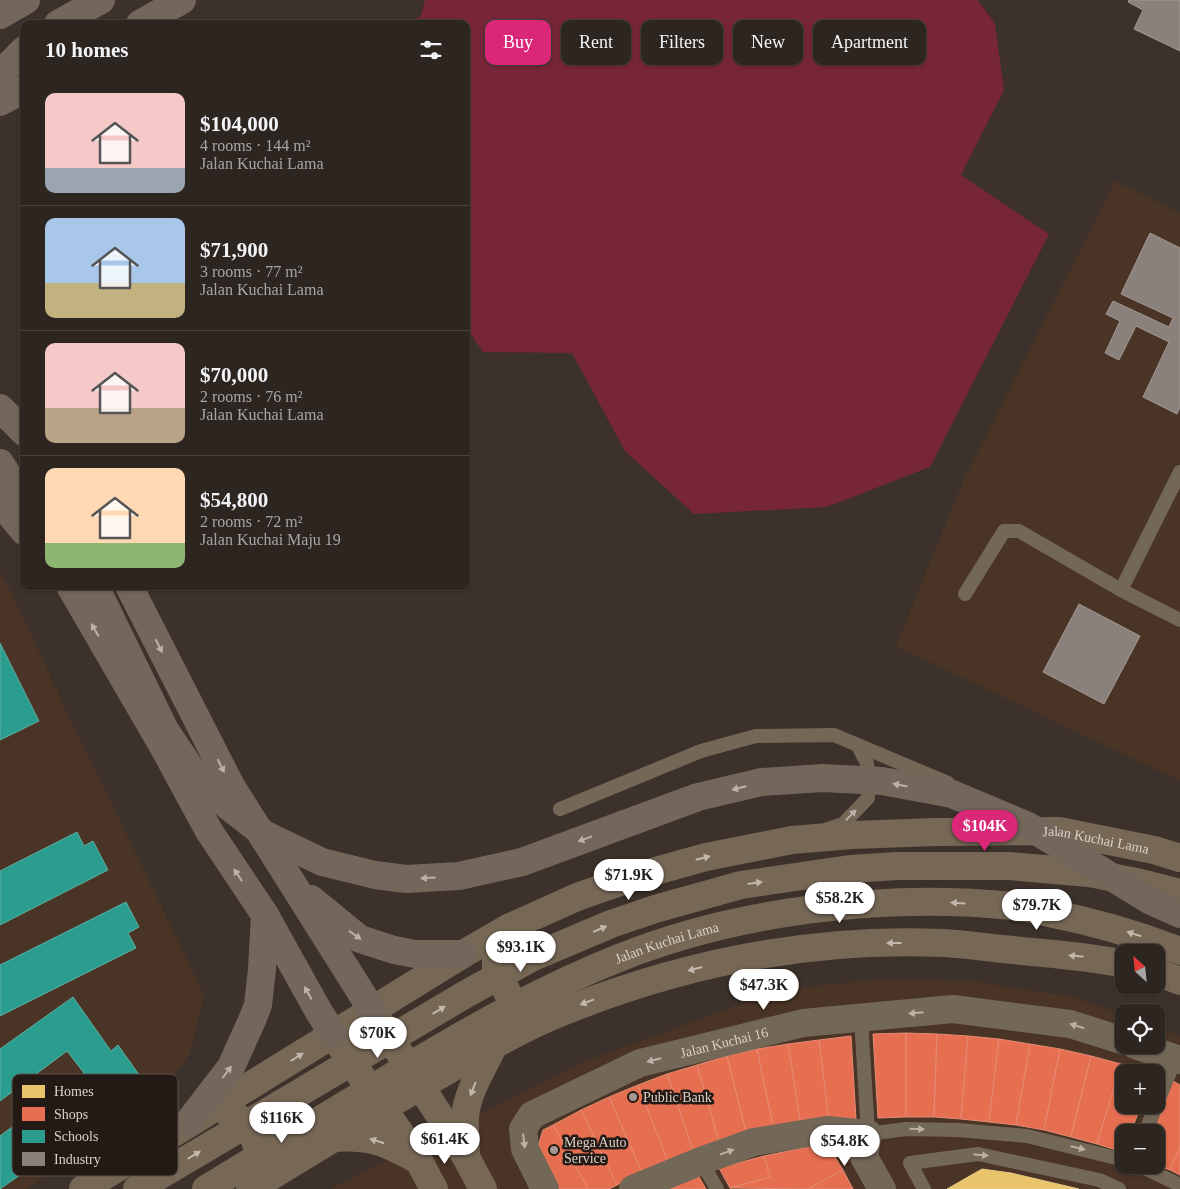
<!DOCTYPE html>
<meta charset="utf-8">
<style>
:root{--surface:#2d2520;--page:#352d29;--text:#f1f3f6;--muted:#a7a5a5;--line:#48423e;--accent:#db2777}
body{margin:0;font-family:"Times New Roman",serif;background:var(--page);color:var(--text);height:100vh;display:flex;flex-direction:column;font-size:19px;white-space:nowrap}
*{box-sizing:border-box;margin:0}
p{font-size:16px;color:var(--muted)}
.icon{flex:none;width:28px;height:28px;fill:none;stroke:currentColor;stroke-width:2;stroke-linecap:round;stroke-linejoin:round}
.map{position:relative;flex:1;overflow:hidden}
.details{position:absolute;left:20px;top:20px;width:450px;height:570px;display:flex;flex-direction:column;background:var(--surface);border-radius:10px;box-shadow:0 1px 4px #0004,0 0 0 1px var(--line)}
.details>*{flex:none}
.hud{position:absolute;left:485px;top:20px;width:475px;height:45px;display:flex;gap:10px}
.needle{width:32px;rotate:333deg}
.controls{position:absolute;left:1115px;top:944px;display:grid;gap:10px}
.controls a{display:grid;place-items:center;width:50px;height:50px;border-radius:10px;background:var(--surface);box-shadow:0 1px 4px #0004,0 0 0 1px var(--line);font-size:25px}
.price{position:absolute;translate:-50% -42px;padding:0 11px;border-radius:18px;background:#fff;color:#222;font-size:16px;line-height:32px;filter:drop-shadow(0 1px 2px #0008)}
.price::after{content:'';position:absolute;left:50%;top:30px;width:15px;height:11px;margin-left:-8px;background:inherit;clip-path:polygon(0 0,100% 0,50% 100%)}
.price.on{background:var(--accent);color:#fff}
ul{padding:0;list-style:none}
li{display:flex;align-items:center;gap:15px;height:125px;padding:0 25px}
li+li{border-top:1px solid var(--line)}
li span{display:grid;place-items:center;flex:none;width:140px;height:100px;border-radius:10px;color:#555}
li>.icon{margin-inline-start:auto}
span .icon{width:60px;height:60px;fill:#fffc;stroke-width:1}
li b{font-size:21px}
h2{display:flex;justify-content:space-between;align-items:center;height:60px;padding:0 25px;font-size:21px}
.tag{padding:0 18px;border-radius:10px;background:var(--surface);box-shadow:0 1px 4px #0004,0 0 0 1px var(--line);font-size:18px;line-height:45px}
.tag.on{background:var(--accent);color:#fff}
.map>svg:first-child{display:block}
.built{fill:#4a3425;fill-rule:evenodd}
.water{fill:#762638}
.homes{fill:#e9c46a;stroke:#e5c886}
.shops{fill:#e76f51;stroke:#e48c75}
.schools{fill:#2a9d8f;stroke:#60ada0}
.industry{fill:#8a817c;stroke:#a39993}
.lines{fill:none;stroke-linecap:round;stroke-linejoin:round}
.lane{stroke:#736757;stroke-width:14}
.street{stroke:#736757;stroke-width:28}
.secondary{stroke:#776856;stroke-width:28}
.highway{stroke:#73675b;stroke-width:28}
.secondary-bridge{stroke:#776856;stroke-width:28}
.highway-bridge{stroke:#73675b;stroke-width:28}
.oneway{fill:#bdb1a8}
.oneway2{fill:#bdb1a7}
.oneway3{fill:#c4b7ac}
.poi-dot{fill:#a59992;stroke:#231a15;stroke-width:2}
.labels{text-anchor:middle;stroke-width:5;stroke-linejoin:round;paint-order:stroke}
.street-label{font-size:14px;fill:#ddd1c9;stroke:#231a15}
.poi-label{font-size:14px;fill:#ddd1c9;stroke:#231a15;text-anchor:start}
.key{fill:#231a15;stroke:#5b514b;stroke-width:1}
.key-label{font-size:14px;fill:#ddd1c9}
</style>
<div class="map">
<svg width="1180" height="1189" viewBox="0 0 1180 1189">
<rect width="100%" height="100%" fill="#3c312b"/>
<g class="built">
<path d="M1115 181 1180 213V781L896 646 964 479Z"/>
<path d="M0 573 12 593 67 712 204 994 190 1054 153 1102 27 1189H0Z"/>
<path d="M884 979 972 981 1073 997 1124 1015V1045H1156V1027L1180 1036V1189H331L578 1064 783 989ZM1124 1072H1156V1105H1124ZM1124 1132H1156V1165H1124Z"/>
</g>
<path class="water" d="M425 0H978L995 24 1004 90 961 175 1049 234 930 467 827 507 694 514 625 451 572 353 483 352 466 327V24H407L421 16Z"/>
<path class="homes" d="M982 1169 1011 1173 1079 1189H947Z"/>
<g class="shops">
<path d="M906 1033V1117L878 1118 873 1034Z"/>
<path d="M906 1033 937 1034 934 1117H906Z"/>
<path d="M937 1034 968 1036 961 1119 934 1117Z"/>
<path d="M851 1036 856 1119 829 1122 819 1040Z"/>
<path d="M968 1036 999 1039 989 1122 961 1119Z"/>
<path d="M999 1039 1030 1044 1016 1125 989 1122Z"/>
<path d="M819 1040 829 1122 801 1126 788 1044Z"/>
<path d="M788 1044 801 1126 774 1131 757 1049Z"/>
<path d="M1030 1044 1060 1049 1044 1130 1016 1125Z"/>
<path d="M757 1049 774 1131 747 1137 727 1056Z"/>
<path d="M1060 1049 1091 1056 1071 1137 1044 1130Z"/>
<path d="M727 1056 747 1137 720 1145 697 1065Z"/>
<path d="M1091 1056 1121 1064 1097 1144 1071 1137Z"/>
<path d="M1121 1064 1147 1072H1124V1105H1141L1131 1132H1124L1123 1152 1097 1144Z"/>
<path d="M697 1065 720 1145 694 1153 667 1074Z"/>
<path d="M667 1074 694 1153 668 1162 638 1085Z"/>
<path d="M1173 1081 1180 1085V1147L1170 1170 1156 1165V1132H1154Z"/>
<path d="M638 1085 668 1162 642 1173 609 1097Z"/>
<path d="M609 1097 642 1173 617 1185 581 1110Z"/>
<path d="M581 1110 617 1185 609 1189H588L553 1125Z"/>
<path d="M553 1125 588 1189H556L536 1152 543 1130Z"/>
<path d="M808 1147H812L834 1155 843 1170 808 1189 730 1188 770 1177 764 1156Z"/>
<path d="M1180 1147V1175L1170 1170Z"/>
<path d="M764 1156 770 1177 730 1188 719 1168Z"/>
<path d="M843 1170 853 1189H808Z"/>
<path d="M698 1175 706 1189H662Z"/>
</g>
<g class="schools">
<path d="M0 643 39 721 0 740Z"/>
<path d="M77 832 84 846 93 841 108 870 0 925V871Z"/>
<path d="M126 902 139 927 128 933 136 948 0 1016V965Z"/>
<path d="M73 997 111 1051 118 1045 147 1086 0 1189V1136L84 1073 67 1051 0 1101V1049Z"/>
</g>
<g class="industry">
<path d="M1129 0H1180V51L1134 29 1143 10 1128 2Z"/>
<path d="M1150 233 1180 248V407L1177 414 1143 397 1169 342 1136 326 1119 360 1105 353 1120 321 1106 314 1113 301 1169 327 1173 318 1121 294Z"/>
<path d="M1079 604 1140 636 1104 704 1043 672Z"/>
</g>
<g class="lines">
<g class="lane">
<path d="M1121 590 1180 472"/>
<path d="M965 594 1004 531H1019L1121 590 1180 620"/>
<path d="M560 809 701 751 756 736 834 735 948 783"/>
<path d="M828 829 843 824 868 798 867 763 858 746"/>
<path d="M861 1018 868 1134 906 1129 958 1130 1027 1136 1124 1160"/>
<path d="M1145 1132 1176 1058"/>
<path d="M701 1161 717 1189"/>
<path d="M1138 1165 1180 1185"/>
<path d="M924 1189 910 1163 978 1154 1099 1180 1119 1189"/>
</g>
<g class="street">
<path d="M1135 1045 1180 1060"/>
<path id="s1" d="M545 1189 525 1149 523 1129 532 1115 640 1063 803 1023 953 1009 1070 1024 1124 1041"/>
<path d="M633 1189 701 1161 754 1142 827 1130 868 1134 864 1157 882 1189"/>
</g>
<g class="secondary">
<path d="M508 928 496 958V970L511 1000 527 1014 537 1017"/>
<path d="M1156 972 1180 981"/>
<path d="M372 1010 466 1157 483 1189"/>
<path d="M338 1042 419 1161 434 1189"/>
<path d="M227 1112H231L252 1129 262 1166 257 1178"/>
<path d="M332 1138C370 1136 382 1140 416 1159"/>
<path d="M466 1157C466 1144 464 1130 465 1117 467 1092 483 1068 494 1045"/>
<path id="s2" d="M83 1189 463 954 508 928 577 897 634 877 706 857 792 840 852 835 937 832 1059 831 1154 850 1180 858"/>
<path d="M250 1189C319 1147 388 1104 459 1064 489 1048 519 1030 550 1017 674 965 808 937 943 943 966 944 989 948 1013 950 1050 954 1087 956 1124 964"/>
</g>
<g class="highway">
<path d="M0 15 26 0"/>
<path d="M58 24 101 0"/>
<path d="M140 24 182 0"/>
<path d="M0 74 24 50"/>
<path d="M0 102 24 89"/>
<path d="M0 408 24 432"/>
<path d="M0 463 24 500"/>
<path d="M0 502 24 531"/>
<path d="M70 586 164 748 209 831 265 915 319 1012 333 1034"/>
<path d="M129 586 231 786 372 1010"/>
<path d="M311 899 360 939 394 950 415 954H463"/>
<path d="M187 1124 231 1067 253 1018 258 1005 262 969 265 915"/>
</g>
<g class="secondary-bridge">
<path d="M137 1189 466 994 533 957 611 924 655 909 741 885 850 869 897 866H1009L1089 873 1137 882 1180 893"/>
<path id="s3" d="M206 1189C261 1155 317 1122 373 1088 452 1040 533 992 619 958 738 910 886 893 1013 906 1025 907 1037 910 1049 913 1095 922 1136 934 1180 951"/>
</g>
<path class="highway-bridge" d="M95 586 165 730 193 772 229 807 264 834 322 862 375 875 406 879 459 876 522 862 698 797 761 782 823 778 882 781 952 794 1028 826 1151 901 1180 914"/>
</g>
<defs><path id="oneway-solid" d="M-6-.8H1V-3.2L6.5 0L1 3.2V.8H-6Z" transform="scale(1.25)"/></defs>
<g class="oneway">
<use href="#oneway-solid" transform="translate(95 630) rotate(-120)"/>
<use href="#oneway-solid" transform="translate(159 646) rotate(63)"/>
<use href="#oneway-solid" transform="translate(221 766) rotate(63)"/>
<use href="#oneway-solid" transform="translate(900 785) rotate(-169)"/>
<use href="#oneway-solid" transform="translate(739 788) rotate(166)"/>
<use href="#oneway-solid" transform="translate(585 839) rotate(160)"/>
<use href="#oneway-solid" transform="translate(238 875) rotate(-123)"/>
<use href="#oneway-solid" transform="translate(428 878) rotate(177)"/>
<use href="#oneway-solid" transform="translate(355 935) rotate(35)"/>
<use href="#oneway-solid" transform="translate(308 993) rotate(-119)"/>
<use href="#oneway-solid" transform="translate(227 1072) rotate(-53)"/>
</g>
<g class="oneway2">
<use href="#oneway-solid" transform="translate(851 815) rotate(-46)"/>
<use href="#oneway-solid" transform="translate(916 1013) rotate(175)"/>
<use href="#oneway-solid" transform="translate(1077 1026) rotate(-163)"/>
<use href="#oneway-solid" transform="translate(654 1060) rotate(166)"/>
<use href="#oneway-solid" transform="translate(917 1129) rotate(1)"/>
<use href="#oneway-solid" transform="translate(524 1141) rotate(83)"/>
<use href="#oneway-solid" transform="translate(1078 1148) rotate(13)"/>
<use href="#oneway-solid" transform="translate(727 1152) rotate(-20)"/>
<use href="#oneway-solid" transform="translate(981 1155) rotate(6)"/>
</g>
<g class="oneway3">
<use href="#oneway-solid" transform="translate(703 858) rotate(-14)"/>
<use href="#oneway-solid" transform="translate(755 883) rotate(-8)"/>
<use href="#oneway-solid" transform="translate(958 903) rotate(-177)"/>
<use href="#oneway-solid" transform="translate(600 929) rotate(-23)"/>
<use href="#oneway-solid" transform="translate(1134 934) rotate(-162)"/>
<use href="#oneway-solid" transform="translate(894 943) rotate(-180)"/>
<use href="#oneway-solid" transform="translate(1076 956) rotate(-174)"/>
<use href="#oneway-solid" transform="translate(695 969) rotate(165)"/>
<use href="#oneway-solid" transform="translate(587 1002) rotate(159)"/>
<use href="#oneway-solid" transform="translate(439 1010) rotate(-31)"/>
<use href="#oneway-solid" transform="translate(297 1057) rotate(-32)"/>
<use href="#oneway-solid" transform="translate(473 1089) rotate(111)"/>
<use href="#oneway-solid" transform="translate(377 1141) rotate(-163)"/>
<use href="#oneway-solid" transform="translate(194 1155) rotate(-31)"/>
</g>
<g class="poi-dot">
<circle cx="633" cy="1097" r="5"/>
<circle cx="554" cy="1150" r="5"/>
</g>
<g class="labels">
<g class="street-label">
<text dy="5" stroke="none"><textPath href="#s2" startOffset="1102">Jalan Kuchai Lama</textPath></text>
<text dy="5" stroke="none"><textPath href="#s3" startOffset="524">Jalan Kuchai Lama</textPath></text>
<text dy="5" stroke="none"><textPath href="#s1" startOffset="288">Jalan Kuchai 16</textPath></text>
</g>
<g class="poi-label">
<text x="643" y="1102">Public Bank</text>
<text x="564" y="1147">Mega Auto<tspan x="564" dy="16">Service</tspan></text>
</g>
</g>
<rect x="12" y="1074" width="166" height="102" rx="8" class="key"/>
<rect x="22" y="1085" width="23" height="13" fill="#e9c46a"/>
<rect x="22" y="1107" width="23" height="14" fill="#e76f51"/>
<rect x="22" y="1130" width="23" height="13" fill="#2a9d8f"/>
<rect x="22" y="1152" width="23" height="14" fill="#8a817c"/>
<g class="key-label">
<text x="54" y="1096">Homes</text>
<text x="54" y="1119">Shops</text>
<text x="54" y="1141">Schools</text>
<text x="54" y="1164">Industry</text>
</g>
</svg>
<div class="controls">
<a><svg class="needle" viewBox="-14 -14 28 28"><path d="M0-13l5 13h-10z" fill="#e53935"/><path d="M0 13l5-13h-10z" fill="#a7a5a5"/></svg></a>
<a><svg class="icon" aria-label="locate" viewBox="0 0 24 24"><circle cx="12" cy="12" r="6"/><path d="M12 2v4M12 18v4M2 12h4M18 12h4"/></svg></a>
<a>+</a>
<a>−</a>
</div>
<b class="price on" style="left:985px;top:852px">$104K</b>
<b class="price" style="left:629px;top:901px">$71.9K</b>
<b class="price" style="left:840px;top:924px">$58.2K</b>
<b class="price" style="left:1037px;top:931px">$79.7K</b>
<b class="price" style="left:521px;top:973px">$93.1K</b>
<b class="price" style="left:764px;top:1011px">$47.3K</b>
<b class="price" style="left:378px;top:1059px">$70K</b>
<b class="price" style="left:282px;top:1144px">$116K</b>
<b class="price" style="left:445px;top:1165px">$61.4K</b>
<b class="price" style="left:845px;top:1167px">$54.8K</b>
<div class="hud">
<a class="tag on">Buy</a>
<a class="tag">Rent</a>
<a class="tag">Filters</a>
<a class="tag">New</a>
<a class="tag">Apartment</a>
</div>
<section class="details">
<h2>10 homes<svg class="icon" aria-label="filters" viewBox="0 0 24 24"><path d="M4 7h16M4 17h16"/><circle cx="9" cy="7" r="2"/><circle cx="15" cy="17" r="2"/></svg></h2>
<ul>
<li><span style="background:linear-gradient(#f6c9c9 75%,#9aa5b1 0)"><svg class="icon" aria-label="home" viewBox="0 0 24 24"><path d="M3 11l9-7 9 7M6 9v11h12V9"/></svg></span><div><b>$104,000</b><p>4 rooms · 144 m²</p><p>Jalan Kuchai Lama</p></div></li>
<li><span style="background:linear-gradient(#a9c7e8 65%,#c2b280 0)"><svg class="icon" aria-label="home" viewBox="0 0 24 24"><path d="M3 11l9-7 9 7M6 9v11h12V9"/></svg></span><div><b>$71,900</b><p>3 rooms · 77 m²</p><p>Jalan Kuchai Lama</p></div></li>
<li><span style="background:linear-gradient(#f6c9c9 65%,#b9a48a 0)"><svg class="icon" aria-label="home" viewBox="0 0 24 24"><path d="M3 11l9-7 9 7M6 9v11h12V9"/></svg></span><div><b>$70,000</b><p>2 rooms · 76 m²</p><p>Jalan Kuchai Lama</p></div></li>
<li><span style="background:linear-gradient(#ffd9b3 75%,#8fb573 0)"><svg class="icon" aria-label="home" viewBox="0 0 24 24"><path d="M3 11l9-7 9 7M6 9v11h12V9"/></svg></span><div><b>$54,800</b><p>2 rooms · 72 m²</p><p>Jalan Kuchai Maju 19</p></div></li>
</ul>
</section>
</div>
